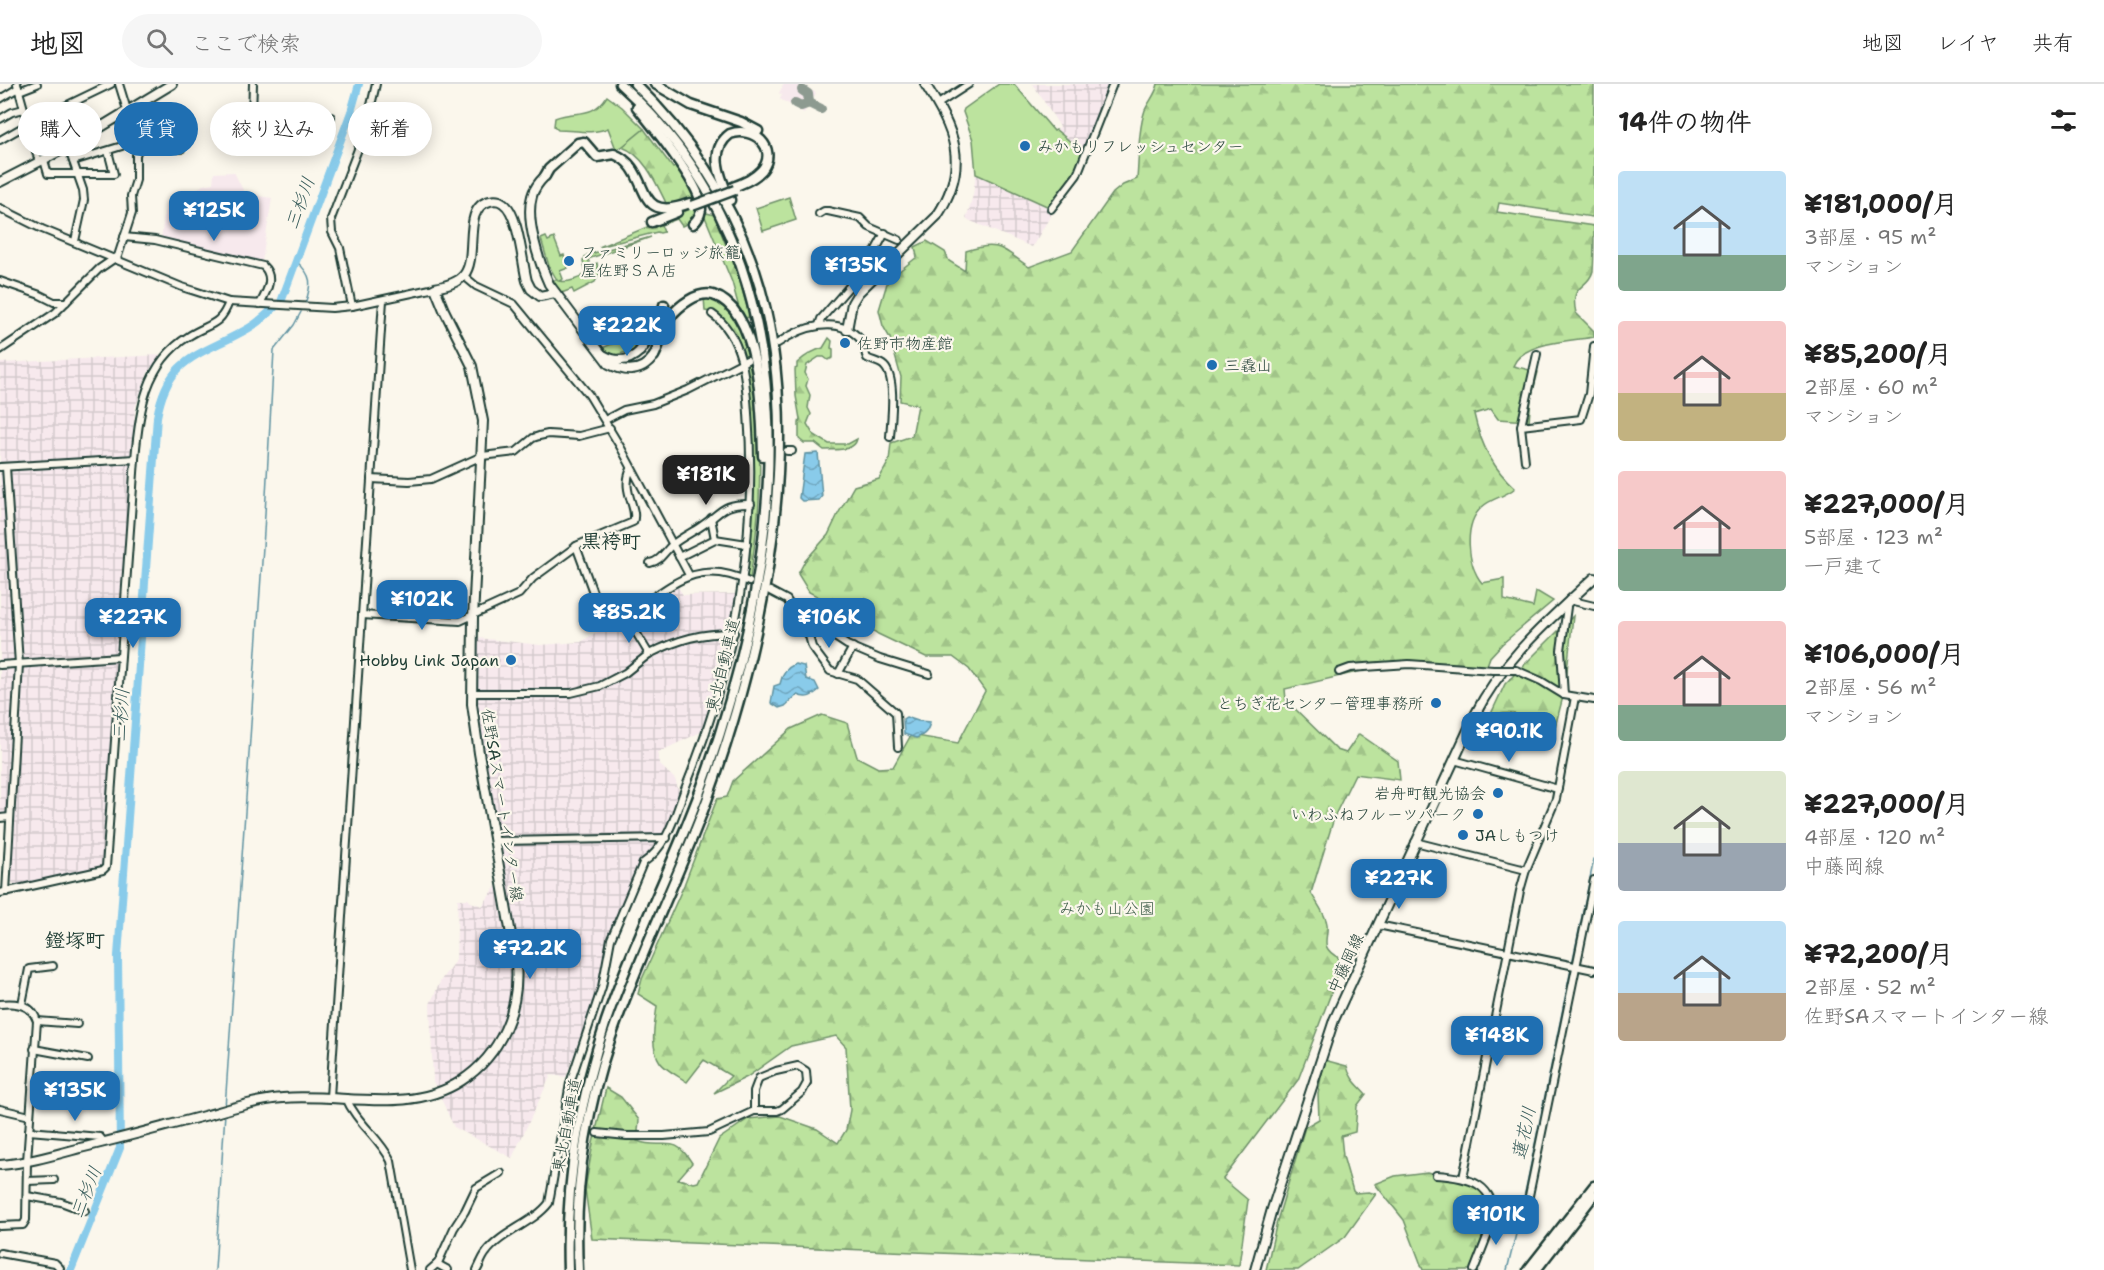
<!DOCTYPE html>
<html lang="ja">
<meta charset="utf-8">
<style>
:root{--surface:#fff;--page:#f6f6f6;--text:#222;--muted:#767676;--line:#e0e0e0;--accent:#1f6fb2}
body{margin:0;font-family:"Shantell Sans","Klee One",sans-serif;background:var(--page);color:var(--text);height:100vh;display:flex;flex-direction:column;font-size:22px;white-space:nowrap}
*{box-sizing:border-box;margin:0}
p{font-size:20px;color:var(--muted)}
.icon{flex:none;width:33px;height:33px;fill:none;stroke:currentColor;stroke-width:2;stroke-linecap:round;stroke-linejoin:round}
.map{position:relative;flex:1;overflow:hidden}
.side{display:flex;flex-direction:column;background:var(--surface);width:510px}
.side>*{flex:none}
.guide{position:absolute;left:18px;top:18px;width:570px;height:54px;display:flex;gap:12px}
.price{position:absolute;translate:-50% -51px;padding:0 14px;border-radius:12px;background:var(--accent);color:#fff;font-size:20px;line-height:39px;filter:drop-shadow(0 2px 3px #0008)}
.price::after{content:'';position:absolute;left:50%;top:36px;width:18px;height:14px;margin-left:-9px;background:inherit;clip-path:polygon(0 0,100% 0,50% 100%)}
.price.on{background:#222;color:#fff}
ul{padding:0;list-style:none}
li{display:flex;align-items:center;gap:18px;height:150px;padding:0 24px}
li span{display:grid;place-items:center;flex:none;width:168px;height:120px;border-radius:6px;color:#555}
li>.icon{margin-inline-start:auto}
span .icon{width:72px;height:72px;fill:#fffc;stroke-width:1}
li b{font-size:26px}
h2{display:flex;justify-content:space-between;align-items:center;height:72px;padding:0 24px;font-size:26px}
.chip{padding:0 21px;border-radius:27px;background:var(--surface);box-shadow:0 3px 15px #0003;font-size:21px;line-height:54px}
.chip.on{background:var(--accent);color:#fff}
header{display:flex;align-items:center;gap:36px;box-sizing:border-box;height:84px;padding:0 30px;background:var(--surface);border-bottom:2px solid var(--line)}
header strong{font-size:28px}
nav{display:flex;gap:33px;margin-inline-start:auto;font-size:21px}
.search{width:420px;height:54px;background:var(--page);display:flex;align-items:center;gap:15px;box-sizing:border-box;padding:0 21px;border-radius:33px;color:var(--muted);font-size:22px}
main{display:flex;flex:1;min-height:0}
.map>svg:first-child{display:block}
.built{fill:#f7e9ed}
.industrial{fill:url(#industrial-grid)}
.green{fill:#bce39e;stroke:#6e9069;stroke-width:1.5}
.forest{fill:url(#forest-firs);stroke:#6e9069;stroke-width:1.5}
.water{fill:url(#water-waves);stroke:#5f92a1;stroke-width:1.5}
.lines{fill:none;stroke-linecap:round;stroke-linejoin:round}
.stream{stroke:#5f92a1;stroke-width:1.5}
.river{stroke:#89cbea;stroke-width:8}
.taxiway{stroke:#8d9a90;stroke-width:10}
.minor-tunnel{stroke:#cfd2c7;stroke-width:6;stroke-dasharray:6 3;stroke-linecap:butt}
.minor-casing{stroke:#1f3d34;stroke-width:10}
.major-casing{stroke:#1f3d34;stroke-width:12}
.highway-casing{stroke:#1f3d34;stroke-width:13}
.minor{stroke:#fbf7ec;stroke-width:6}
.major{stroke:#fbf7ec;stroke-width:8}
.highway{stroke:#fbf7ec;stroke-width:8}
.minor-bridge-casing{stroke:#1f3d34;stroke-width:10;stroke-linecap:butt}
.highway-bridge-casing{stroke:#1f3d34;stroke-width:13;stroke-linecap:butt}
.minor-bridge{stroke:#fbf7ec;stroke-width:6}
.highway-bridge{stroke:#fbf7ec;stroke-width:8}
.poi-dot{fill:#1f6fb2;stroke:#fbf7ec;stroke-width:2}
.labels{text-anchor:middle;stroke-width:4.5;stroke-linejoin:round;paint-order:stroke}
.poi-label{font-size:16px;fill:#1f3d34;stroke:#fbf7ec;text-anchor:start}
.street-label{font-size:16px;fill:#1f3d34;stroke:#fbf7ec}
.park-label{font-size:16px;fill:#3e5e49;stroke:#fbf7ec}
.water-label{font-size:18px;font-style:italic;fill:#345958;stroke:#fbf7ec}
.quarter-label{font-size:20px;font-weight:bold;fill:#1f3d34;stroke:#fbf7ec}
</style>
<header>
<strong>地図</strong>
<div class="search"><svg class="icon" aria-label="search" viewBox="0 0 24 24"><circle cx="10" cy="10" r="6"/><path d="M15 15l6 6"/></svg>ここで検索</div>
<nav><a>地図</a><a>レイヤ</a><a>共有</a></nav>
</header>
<main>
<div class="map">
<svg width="1594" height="1186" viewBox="0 0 1594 1186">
<defs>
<pattern id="industrial-grid" width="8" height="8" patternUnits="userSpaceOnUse" patternTransform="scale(1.5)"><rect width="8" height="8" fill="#f7e9ed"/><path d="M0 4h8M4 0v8" fill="none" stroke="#d3c9cc"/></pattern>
<pattern id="forest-firs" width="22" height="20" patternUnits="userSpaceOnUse" patternTransform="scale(1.5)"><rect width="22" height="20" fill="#bce39e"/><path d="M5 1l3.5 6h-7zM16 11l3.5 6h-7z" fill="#a1c489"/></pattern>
<pattern id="water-waves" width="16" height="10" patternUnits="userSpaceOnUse" patternTransform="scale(1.5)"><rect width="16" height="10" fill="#89cbea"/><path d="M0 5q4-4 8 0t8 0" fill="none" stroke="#6fa6be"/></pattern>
</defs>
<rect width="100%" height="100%" fill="#fbf7ec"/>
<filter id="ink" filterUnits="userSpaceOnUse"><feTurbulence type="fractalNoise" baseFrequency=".0167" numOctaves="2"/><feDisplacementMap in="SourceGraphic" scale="12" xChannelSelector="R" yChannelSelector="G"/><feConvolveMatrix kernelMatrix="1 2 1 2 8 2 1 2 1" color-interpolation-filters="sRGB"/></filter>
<g filter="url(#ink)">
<g class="built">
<path d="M784 0H802L816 9 804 29 780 15 782 11 779 9Z"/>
<path d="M234 88 245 110 272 114 262 177 161 156 166 117 187 112 203 101 213 99 214 89Z"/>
</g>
<g class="industrial">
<path d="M1033 0H1109L1083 68 1056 46 1060 43Z"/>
<path d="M976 90 1054 126 1032 163 966 135 973 111Z"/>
<path d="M161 271 148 288 135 324 102 783 15 801 11 797 14 732 0 733V279Z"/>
<path d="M678 503 683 511 737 510 723 588 705 646 657 669 661 682 675 695 679 708 666 748 649 771 640 778 610 850 600 900 566 993 551 991 512 1074 454 1043 433 997 430 920 441 896 456 875 458 815H468L471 818 482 822 497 801 505 796 477 638 478 554 540 561 581 558 623 531Z"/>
</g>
<g class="green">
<path d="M999 0H1014L1054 47 1056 46 1083 68 1075 90 1049 123 976 90 973 56 963 28 964 25Z"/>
<path d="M607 12 622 23 644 45 622 63 616 65 608 44C592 51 575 46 558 46L554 42 555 34C576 26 593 35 607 12Z"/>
<path d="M789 113 796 136 763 147 756 124Z"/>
<path d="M546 153 548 157 554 154 561 172 564 171 568 184 560 187 563 195 559 197C568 199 579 195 587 189L588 183 597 179 599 190 595 198 574 209 572 205 559 210 553 196H557L549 182 541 155Z"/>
<path d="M661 225 659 233 636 266 614 271 602 264 626 254 628 257 634 255 631 248 640 244 637 236Z"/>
</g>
<g class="forest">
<path d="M1158 0H1594V130L1592 133 1499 119 1497 128 1594 142C1594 156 1594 174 1593 187 1588 206 1569 199 1576 229L1594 247V253C1571 257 1522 258 1513 282L1538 288 1531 315 1529 337 1498 335 1491 325 1474 330C1480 358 1493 385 1515 404 1505 413 1491 414 1482 423 1463 440 1467 481 1482 499L1504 495V516L1533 523 1536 508H1538L1553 517 1502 560 1490 573 1485 587 1427 585 1391 580 1285 605 1286 616 1337 666 1346 669 1359 650 1398 677 1400 696 1355 690 1335 731 1311 809C1316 818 1326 831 1327 840 1329 855 1318 863 1339 874L1335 899 1298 996 1223 1095 1248 1116 1239 1181 592 1155 585 1105 593 1059 606 1004 621 1013 639 1036 637 1057C665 1067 673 1048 692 1079L678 1095 694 1099 698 1098 719 1055 748 1035 780 1032 817 1045 838 1059 846 1046 850 1026 846 963 836 952 791 962 747 993 714 1009 731 992 704 976 687 998C679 992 665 986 660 978 649 962 655 940 657 922L638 910 642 895 684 801 717 715 727 713 733 697 791 645 822 631 847 639 857 673 878 684 893 683 911 651 958 659 985 607 969 585 953 573H926L878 550 849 529 809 508 798 490 805 477 828 451 838 430 854 402 879 395 889 377 891 359 912 352 918 321 900 317 901 293 890 254 883 242 879 226 888 196 917 173 915 163 927 157 945 168 949 177 965 187 966 167C1000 156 1002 165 1029 183L1072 167 1113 109 1123 101 1137 95C1139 73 1138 47 1145 26 1149 17 1156 10 1158 0Z"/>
<path d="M644 45 673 84 675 83 678 86 693 106 699 127 691 138 682 142 677 135 661 141 664 148 660 149 657 148 599 163 693 124 667 121C657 101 645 71 622 63Z"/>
<path d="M703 128 714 131 738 191 750 233 742 235 732 198Z"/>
<path d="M651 153 588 175 590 181 585 185 583 177 587 171Z"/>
<path d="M704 213C709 214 717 214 722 217 760 244 761 371 759 415 758 442 753 469 750 496L744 492 752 429 743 280 748 276V273L742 271 713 228 705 227Z"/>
<path d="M829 254 832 257 831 264 833 265V274L828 276 824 273H819L807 281 805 289 808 295 806 302 810 311 808 324 811 330 807 340 813 350 829 360H848L857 355C854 368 836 365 824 366L815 359H804L799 355V339L800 335 796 312 795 285 797 284V279C805 272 814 266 823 264Z"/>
<path d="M1573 532 1565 605 1554 647C1540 650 1529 634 1515 630 1508 628 1499 630 1491 630L1505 600Z"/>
<path d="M1324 976 1347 982C1349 994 1358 1001 1366 1010L1357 1022 1355 1048 1341 1052 1343 1072 1353 1107 1355 1109 1369 1108 1376 1110 1345 1153 1298 1186H1266L1277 1137 1305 1043 1319 1035 1318 1010Z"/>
<path d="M1427 1088C1443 1092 1461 1094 1478 1099 1516 1112 1485 1163 1475 1186H1423L1404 1136 1375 1100 1395 1092Z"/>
</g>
<g class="water">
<path d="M818 369 822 412 819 416 802 417 799 414 805 370Z"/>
<path d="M795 580 804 582 806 595 815 598 819 606C811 613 807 615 797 611L785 622 779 624 771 619 774 602 780 600C782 590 786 584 795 580Z"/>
<path d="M906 633 918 637 930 638C928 647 925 651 916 654L904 650 903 635Z"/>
</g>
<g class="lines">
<g class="stream">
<path d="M296 177C313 192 312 200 305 220"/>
<path d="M1572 880 1594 775"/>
<path d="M225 1024 264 448 274 266 294 241 301 228"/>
<path d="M1520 1133 1571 885"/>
<path d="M215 1186 225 1029"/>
<path d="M1507 1186 1519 1138"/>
</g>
<path class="river" d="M71 1186 120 1064 118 872 157 333C168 271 201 272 249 244 261 237 270 227 281 218L351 28 359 0"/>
<g class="taxiway">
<path d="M802 6 808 10 809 19"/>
<path d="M795 19 801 22 809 19"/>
<path d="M809 19 821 25"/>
</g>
<path class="minor-tunnel" d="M568 1043 597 1049"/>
<g class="minor-casing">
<g id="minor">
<path d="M17 0 39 78"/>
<path d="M119 0 127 26"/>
<path d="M253 0 252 31 331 33"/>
<path d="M19 7 37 0"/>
<path d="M0 15 18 4"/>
<path d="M938 20 969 0"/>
<path d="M0 35 12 28 24 25"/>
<path d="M0 56 28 40 111 0"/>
<path d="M68 63 83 106 84 116 75 157"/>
<path d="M44 76 48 90H114L108 67"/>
<path d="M73 77 122 62"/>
<path d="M0 124 42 145 182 203 229 218 332 224 352 222 435 204"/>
<path d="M1051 125 1077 91 1113 0"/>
<path d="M819 130 824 127H828L860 134 869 143 899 156"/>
<path d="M124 153 155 156 263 182C275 193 267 207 260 220"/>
<path d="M464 192 476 202 514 220 589 311 621 364 689 491"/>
<path d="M0 197 40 211 54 218H66"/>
<path d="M352 222 340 164 332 148 331 135 365 47 376 0"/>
<path d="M819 241 821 235 867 182 885 149"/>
<path d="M778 259C801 243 839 230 861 256 865 261 864 268 867 274 872 277 880 278 884 282 897 294 891 337 890 353"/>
<path d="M0 266 55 229 99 185 118 172 132 129 131 112 136 96V71L139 63 181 65"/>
<path d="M605 336 624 326 653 320 688 306 747 276"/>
<path d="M1521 342 1581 335 1589 310 1594 262"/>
<path d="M787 367H792"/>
<path d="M135 375C139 327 145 279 189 252 209 239 220 243 229 218"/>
<path d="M1525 377 1521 342 1537 270"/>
<path d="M0 383 135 375 106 783 103 786 0 809"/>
<path d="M371 395 409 397 431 395 482 372 516 368 533 354 539 352 548 350 579 352 610 344"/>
<path d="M711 434 715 455"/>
<path d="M576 462 598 522"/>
<path d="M679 473 715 455 747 460"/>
<path d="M650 479C661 477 664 468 672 461 680 454 691 449 700 443 722 429 721 419 751 420"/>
<path d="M770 507 787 516 809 552 812 563 830 587 857 595 896 629 898 663"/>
<path d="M1569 516 1594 522"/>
<path d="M795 527 847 561 880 575 929 590"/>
<path d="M362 531 460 537 519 510 533 494 578 461 633 438C639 424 620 407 631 385"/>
<path d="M734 549C701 549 679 555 649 570L626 532C670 504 695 472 749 498"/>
<path d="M0 581 120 573"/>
<path d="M1516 586 1541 597 1564 611 1594 616"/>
<path d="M1339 588 1350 584 1409 580 1493 586"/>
<path d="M838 590 853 563"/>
<path d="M472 609H571L600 602 625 589 649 570"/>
<path d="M1564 611 1561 566 1567 523 1565 520"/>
<path d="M1454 676 1558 705"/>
<path d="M0 734 10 733"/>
<path d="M495 757 667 754"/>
<path d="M1415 758 1526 786"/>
<path d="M6 808 19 580 6 383"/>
<path d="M1378 841 1594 886"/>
<path d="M0 920C16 918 32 920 37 937L27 1077 26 1136 23 1141 0 1142"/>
<path d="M22 920 29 885 53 882"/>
<path d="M37 937 77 940"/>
<path d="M34 965 88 975"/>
<path d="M32 1002 71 1005"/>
<path d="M330 1013 383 216"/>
<path d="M346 1014C356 1038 380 1054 391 1077L410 1186"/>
<path d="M0 1025 30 1032"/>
<path d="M29 1047 100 1053 104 1058"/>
<path d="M597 1049 627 1052H664L709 1048 754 1027H777L782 1025 802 1008 807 999 806 987 798 982 776 987 759 994 754 1007V1027"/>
<path d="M1436 1091C1468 1093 1498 1099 1492 1140L1474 1186"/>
<path d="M1463 1094 1520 807 1526 786 1556 715 1575 613"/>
<path d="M27 1097 54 1096"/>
<path d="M27 1112 61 1118 85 1127"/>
<path d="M1493 1132 1524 1136 1594 796"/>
<path d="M0 1169 55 1179 60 1184 59 1186"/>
<path d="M437 1180 448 1186"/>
<path d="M430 1186 438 1179 454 1144 465 1127 476 1104 501 1089"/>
<path d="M477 1186C480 1181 482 1174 486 1169 501 1148 534 1139 549 1119L570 999 602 903 611 855 643 779C669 761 675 730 686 702 735 581 758 459 748 329 746 296 743 251 712 230"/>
</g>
</g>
<g class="major-casing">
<g id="major">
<path d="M545 92C539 98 534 104 532 112 525 136 539 178 549 200L609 280C626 289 642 289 654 272"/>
<path d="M0 98 68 63 172 0"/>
<path d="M847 246 852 219 858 209 937 132C971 80 954 46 925 0"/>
<path d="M603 271C617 279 629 278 640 267"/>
<path d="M0 1081C27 1079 54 1071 80 1064 123 1054 165 1042 208 1031 232 1024 258 1016 283 1014 342 1009 409 1031 461 997 501 971 520 925 516 879L479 669 472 620 473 534 483 337 472 282 444 226 435 204C445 202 458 199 464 191 479 173 461 123 490 117 494 116 499 116 503 119 519 129 522 179 527 197L531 205 540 212 555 209"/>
<path d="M1255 1186 1272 1125 1334 936 1475 631C1502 576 1550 535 1594 494"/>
</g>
</g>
<g class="highway-casing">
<g id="highway">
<path d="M655 0 691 21 741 38 758 47"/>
<path d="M637 23C652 41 698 98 701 120 702 127 699 135 693 140"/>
<path d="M545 92 549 85 578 59 584 58 597 73 614 70C654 86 630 142 690 119"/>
<path d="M730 116C721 95 707 67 730 50 753 41 779 64 762 86 754 95 743 99 733 103"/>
<path d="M652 138 677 128"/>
<path d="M640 267 662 234 664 221"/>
<path d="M654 272C661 260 660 244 670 233 679 222 697 207 713 211 761 226 762 331 763 372"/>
<path d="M568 1186C565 1101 579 1018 606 937 635 853 677 774 706 691 786 464 819 176 620 0"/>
<path d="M578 1186C574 1108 585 1030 610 956 638 874 677 797 707 716 764 559 809 346 754 184 729 113 689 52 635 0"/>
<path d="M1528 1186 1594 1102"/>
<path d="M1536 1186 1594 1111"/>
</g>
</g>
<use href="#minor" class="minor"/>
<use href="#major" class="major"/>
<use href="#highway" class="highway"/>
<g class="minor-bridge-casing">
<path id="minor-bridge" d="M1493 586H1516"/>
</g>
<g class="highway-bridge-casing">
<path id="highway-bridge" d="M692 122 735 106"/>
</g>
<use href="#minor-bridge" class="minor-bridge"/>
<use href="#highway-bridge" class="highway-bridge"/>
</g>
</g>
<g class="poi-dot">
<circle cx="1025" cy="62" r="6"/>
<circle cx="569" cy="177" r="6"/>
<circle cx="845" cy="259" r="6"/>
<circle cx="1212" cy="281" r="6"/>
<circle cx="511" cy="576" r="6"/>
<circle cx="1436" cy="619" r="6"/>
<circle cx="1498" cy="709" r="6"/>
<circle cx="1478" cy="730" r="6"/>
<circle cx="1463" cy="751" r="6"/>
</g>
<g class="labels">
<g class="poi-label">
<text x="1037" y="68">みかもリフレッシュセンター</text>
<text x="581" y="174">ファミリーロッジ旅籠<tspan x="581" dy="18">屋佐野ＳＡ店</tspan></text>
<text x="857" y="265">佐野市物産館</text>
<text x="1224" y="287">三毳山</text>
<text x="499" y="582" text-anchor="end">Hobby Link Japan</text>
<text x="1424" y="625" text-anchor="end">とちぎ花センター管理事務所</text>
<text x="1486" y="715" text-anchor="end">岩舟町観光協会</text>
<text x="1466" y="736" text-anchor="end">いわふねフルーツパーク</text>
<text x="1475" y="757">JAしもつけ</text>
</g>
<g class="street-label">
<text transform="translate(722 581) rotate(-76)" y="6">東北自動車道</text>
<text transform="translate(503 721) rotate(81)" y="6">佐野SAスマートインター線</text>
<text transform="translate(1345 879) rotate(-65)" y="6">中藤岡線</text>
<text transform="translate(566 1041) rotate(-79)" y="6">東北自動車道</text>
</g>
<g class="park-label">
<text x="1107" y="830">みかも山公園</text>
</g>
<g class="water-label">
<text transform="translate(300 119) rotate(-70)" y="6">三杉川</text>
<text transform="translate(121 631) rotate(-86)" y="6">三杉川</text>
<text transform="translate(1524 1049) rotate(-78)" y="6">蓮花川</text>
<text transform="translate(86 1108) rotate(-68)" y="6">三杉川</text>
</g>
<g class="quarter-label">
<text x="611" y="464">黒袴町</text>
<text x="75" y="863">鐙塚町</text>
</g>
</g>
</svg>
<b class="price" style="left:214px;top:158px">¥125K</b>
<b class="price" style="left:856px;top:213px">¥135K</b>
<b class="price" style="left:627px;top:273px">¥222K</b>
<b class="price on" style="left:706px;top:422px">¥181K</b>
<b class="price" style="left:422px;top:547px">¥102K</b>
<b class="price" style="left:629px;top:560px">¥85.2K</b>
<b class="price" style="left:133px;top:565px">¥227K</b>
<b class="price" style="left:829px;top:565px">¥106K</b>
<b class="price" style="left:1509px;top:679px">¥90.1K</b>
<b class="price" style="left:1399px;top:826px">¥227K</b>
<b class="price" style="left:530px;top:896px">¥72.2K</b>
<b class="price" style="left:1497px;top:983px">¥148K</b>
<b class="price" style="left:75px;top:1038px">¥135K</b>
<b class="price" style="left:1496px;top:1162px">¥101K</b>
<div class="guide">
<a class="chip">購入</a>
<a class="chip on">賃貸</a>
<a class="chip">絞り込み</a>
<a class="chip">新着</a>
</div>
</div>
<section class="side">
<h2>14件の物件<svg class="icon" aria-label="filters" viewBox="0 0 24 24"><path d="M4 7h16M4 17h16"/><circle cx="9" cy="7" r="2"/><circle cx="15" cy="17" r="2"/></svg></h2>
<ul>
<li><span style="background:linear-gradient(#bfe0f5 70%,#7fa58c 0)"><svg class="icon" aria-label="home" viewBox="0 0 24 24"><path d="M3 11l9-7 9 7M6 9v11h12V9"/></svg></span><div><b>¥181,000/月</b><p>3部屋 · 95 m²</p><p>マンション</p></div></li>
<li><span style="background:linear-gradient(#f6c9c9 60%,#c2b280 0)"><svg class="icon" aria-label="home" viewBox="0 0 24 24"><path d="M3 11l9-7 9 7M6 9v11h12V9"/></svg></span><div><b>¥85,200/月</b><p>2部屋 · 60 m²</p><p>マンション</p></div></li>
<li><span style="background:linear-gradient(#f6c9c9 65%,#7fa58c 0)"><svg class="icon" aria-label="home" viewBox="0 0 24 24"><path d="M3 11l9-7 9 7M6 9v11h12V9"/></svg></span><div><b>¥227,000/月</b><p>5部屋 · 123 m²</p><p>一戸建て</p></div></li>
<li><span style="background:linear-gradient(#f6c9c9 70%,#7fa58c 0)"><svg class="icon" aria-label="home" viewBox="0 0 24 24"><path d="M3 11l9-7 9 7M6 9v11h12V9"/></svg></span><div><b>¥106,000/月</b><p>2部屋 · 56 m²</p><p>マンション</p></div></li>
<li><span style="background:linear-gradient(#dfe7d0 60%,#9aa5b1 0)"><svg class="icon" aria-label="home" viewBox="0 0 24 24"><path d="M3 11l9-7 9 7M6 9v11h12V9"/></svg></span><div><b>¥227,000/月</b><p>4部屋 · 120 m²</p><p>中藤岡線</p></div></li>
<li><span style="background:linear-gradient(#bfe0f5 60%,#b9a48a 0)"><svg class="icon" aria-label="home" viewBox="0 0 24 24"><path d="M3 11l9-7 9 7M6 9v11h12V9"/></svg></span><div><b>¥72,200/月</b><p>2部屋 · 52 m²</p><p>佐野SAスマートインター線</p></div></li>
</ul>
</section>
</main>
